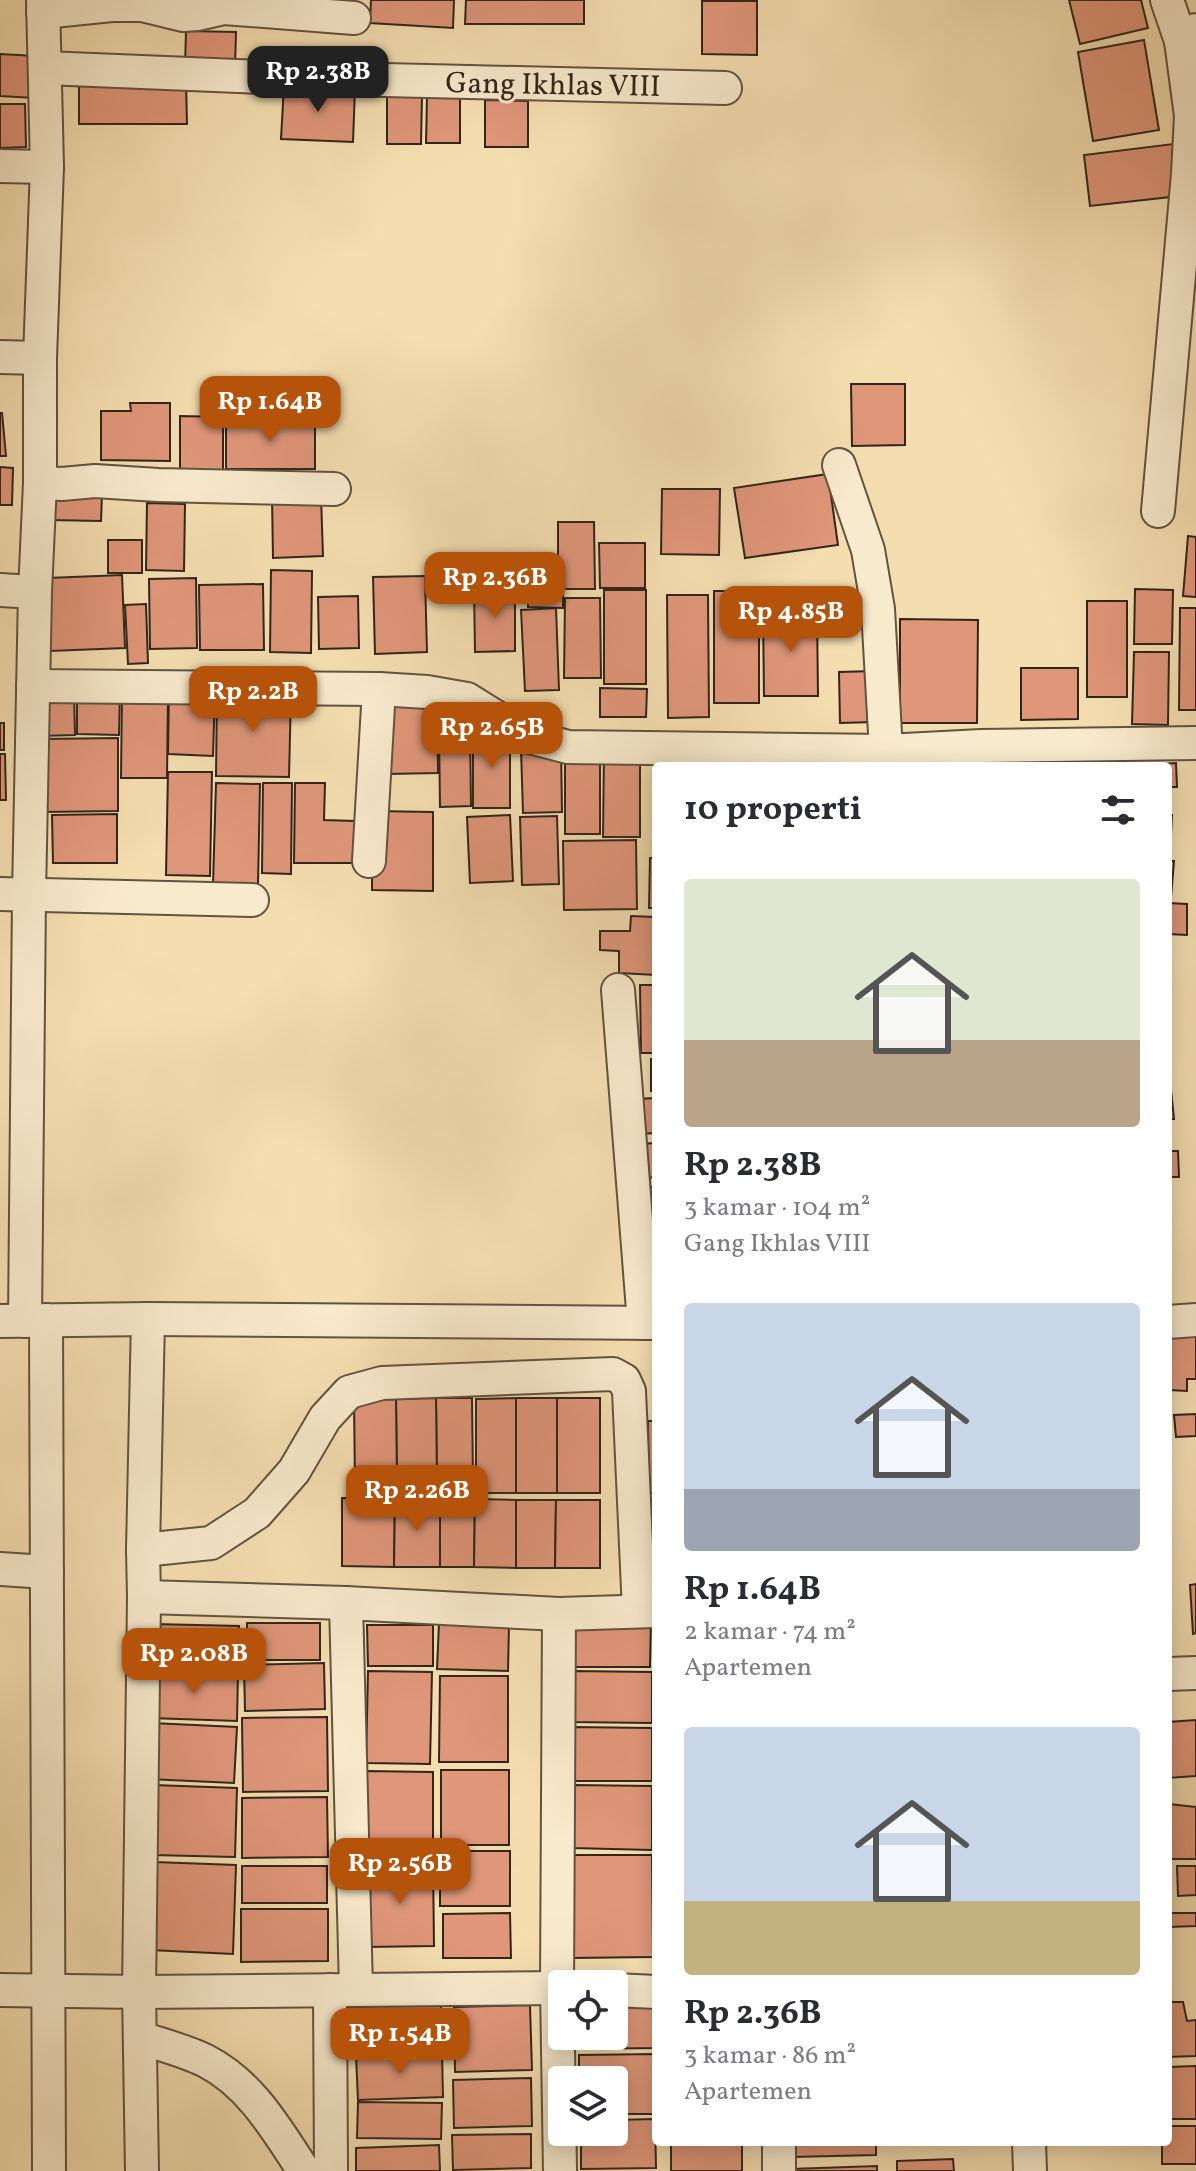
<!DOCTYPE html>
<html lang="id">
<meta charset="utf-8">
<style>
:root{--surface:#fff;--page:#f2f2f3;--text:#2b2b33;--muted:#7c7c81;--accent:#b45309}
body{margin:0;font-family:Vollkorn,serif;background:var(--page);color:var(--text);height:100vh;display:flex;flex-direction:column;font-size:30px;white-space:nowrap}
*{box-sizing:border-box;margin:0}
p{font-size:26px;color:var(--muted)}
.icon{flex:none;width:44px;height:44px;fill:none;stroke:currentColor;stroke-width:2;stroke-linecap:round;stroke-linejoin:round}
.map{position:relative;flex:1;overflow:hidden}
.sheet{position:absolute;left:652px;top:762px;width:520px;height:1384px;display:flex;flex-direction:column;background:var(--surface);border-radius:8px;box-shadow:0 4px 20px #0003}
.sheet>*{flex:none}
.fabs{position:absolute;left:548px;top:1970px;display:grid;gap:16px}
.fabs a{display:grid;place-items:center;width:80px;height:80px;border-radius:8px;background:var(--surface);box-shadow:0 4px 20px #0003;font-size:40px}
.price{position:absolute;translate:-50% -68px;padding:0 18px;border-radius:16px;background:var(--accent);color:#fff;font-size:26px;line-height:52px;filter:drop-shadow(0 2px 4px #0008)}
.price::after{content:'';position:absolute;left:50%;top:48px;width:24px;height:18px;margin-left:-12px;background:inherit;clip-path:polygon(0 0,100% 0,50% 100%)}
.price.active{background:#222;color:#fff}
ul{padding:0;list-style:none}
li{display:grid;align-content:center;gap:16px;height:424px;padding:0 32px}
li span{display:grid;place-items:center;height:248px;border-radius:8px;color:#555}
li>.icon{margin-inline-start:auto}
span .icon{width:144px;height:144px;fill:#fffc;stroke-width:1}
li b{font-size:34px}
h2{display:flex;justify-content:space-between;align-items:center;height:96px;padding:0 32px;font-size:34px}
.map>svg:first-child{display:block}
.building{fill:#df9679;stroke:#31251c;stroke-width:2}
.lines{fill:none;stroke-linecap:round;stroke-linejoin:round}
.street-casing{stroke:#625341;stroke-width:36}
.street{stroke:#f8eacc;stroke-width:32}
.labels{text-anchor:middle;stroke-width:6;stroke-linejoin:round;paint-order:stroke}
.street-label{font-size:30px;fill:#31251c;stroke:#f8eacc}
</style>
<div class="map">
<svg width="1196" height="2171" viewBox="0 0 1196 2171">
<rect width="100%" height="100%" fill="#f4deb0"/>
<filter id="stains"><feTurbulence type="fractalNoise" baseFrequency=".0025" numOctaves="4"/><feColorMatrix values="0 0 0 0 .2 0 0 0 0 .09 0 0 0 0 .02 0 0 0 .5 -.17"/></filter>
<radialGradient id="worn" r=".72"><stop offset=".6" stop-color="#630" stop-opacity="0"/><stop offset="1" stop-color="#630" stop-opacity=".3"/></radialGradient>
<g class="building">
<path d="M371 0H454L453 28 370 23Z"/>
<path d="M466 0H584V24H465Z"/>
<path d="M1069 0H1141L1148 28 1080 44Z"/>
<path d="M702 1H757V55L702 54Z"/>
<path d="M186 31 236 32 235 68 185 67Z"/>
<path d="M1144 40 1159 130 1093 141 1078 52Z"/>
<path d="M0 54 36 56 34 98 0 96Z"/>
<path d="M79 81H186L187 124H79Z"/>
<path d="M284 85 355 88 353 142 281 139Z"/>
<path d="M387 96H422L421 144H387Z"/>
<path d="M427 97H460V143H426Z"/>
<path d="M485 100 528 101V147H485Z"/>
<path d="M0 104H25L26 147 0 148Z"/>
<path d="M1173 144 1179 196 1090 206 1084 155Z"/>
<path d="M851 384H905V445L852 446Z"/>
<path d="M130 403H170V461L101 460V411H131Z"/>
<path d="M0 413H2L6 456H0Z"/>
<path d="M180 416 223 417V471H180Z"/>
<rect x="226" y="418" width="89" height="51"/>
<path d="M0 467 13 468 12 505H0Z"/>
<path d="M828 474 838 545 745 558 734 488Z"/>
<path d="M662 489H720L719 555 661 554Z"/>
<path d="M50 494H102L101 521 49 520Z"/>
<path d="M321 496 323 556 273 558 272 497Z"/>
<path d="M147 503 185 504 184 571 146 570Z"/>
<path d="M558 522H594L595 589H558Z"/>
<path d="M1188 536 1196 537V597L1183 596Z"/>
<rect x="108" y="540" width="34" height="33"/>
<path d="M599 543H645V588H600Z"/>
<path d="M271 570 312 571 311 653 270 652Z"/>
<path d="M122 575 125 648 50 651 48 578Z"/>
<path d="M425 576 427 652 375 654 373 577Z"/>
<path d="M196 578 197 648 150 649 149 579Z"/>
<path d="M263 584 264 650H200L199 585Z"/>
<path d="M474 588H515V651L475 652Z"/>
<path d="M528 589 563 590V608L528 607Z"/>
<path d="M1135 589 1173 590 1172 644H1134Z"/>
<rect x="604" y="590" width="42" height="94"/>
<rect x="714" y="591" width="45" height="112"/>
<path d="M667 595H708L709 717 668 718Z"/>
<path d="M358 596 359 648 319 649 318 597Z"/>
<path d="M565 598H600L601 678H564Z"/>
<rect x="1087" y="601" width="40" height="96"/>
<path d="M146 604 148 663 128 664 125 605Z"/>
<path d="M556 608 559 690 525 691 521 610Z"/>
<path d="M1180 608H1196V710H1179Z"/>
<path d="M817 612 818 696H764L763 613Z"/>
<path d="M900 619 978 620 977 723H900Z"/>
<path d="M1134 652H1169L1168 725 1132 724Z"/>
<path d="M1021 668H1078V719L1021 720Z"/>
<path d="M873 671 874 722 840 723 839 672Z"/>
<path d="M600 688 647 689 646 717H600Z"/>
<path d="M77 689H120L119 735 77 734Z"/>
<path d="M169 689 215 690 213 756 168 754Z"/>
<path d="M38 691H74L75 735 39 736Z"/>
<path d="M217 692 291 693 289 777 216 776Z"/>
<path d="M122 694 168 695 167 778H121Z"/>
<path d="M437 696 438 773 386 774 385 697Z"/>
<rect x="0" y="723" width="4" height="27"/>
<path d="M439 730H470L471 806 440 807Z"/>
<rect x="473" y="732" width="37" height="76"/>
<path d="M118 738V811L42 812 41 739Z"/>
<path d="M561 748 562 812 523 813 521 749Z"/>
<rect x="565" y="751" width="35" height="83"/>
<path d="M604 751H640V837H603Z"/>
<rect x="1003" y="753" width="78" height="13"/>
<path d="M0 754H5L6 800H0Z"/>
<path d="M972 758V766H881Z"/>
<path d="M1116 760V766H1087V761Z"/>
<path d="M1176 763 1177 787H1168V766H1129Z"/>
<path d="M168 772H212L210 876 166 875Z"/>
<path d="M216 783 260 784 258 885 213 884Z"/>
<path d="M263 783H292L291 874 262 873Z"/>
<path d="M295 783H325L324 820 355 821 354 863H294Z"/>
<path d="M372 811 433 812V891L372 890Z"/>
<path d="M117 814V863H53L52 815Z"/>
<path d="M510 815 513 881 470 883 467 817Z"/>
<path d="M1168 815H1172L1170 854H1168Z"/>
<path d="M557 816 559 884 522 885 520 817Z"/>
<path d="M636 840 637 909 564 910 563 841Z"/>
<path d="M650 858H656V908H649Z"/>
<path d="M1168 861H1174L1171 897H1168Z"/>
<path d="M1168 903 1187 904V935L1168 934Z"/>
<path d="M631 916 656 917V975L619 973V951L600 950V931H630Z"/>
<path d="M640 985H656V1053H641Z"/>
<rect x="651" y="1059" width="5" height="32"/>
<path d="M1168 1090H1171L1174 1119H1168Z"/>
<path d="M656 1098V1133L637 1134 636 1099Z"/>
<path d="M656 1143V1177L640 1179 637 1144Z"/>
<path d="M1168 1151H1178L1179 1177H1168Z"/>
<path d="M648 1187H656V1300Z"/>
<path d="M1169 1332H1196V1379H1187V1391L1169 1390Z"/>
<path d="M436 1398H472L473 1482 437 1483Z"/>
<path d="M436 1398 437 1483H397L396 1399Z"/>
<rect x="516" y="1398" width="41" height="95"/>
<path d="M516 1398V1493H476V1399Z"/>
<rect x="557" y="1398" width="43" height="95"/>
<path d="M396 1399 397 1483 355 1484 354 1400Z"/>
<path d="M1196 1414V1436L1176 1437 1174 1415Z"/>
<path d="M1168 1419 1170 1490H1168Z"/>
<path d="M648 1421H656V1493H649Z"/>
<path d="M342 1498 395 1499 394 1567 342 1566Z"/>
<path d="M395 1499H440V1567H394Z"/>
<path d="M440 1499H475L474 1567H440Z"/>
<path d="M475 1499 516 1500V1568L474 1567Z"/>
<path d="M644 1499H656V1585H645Z"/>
<path d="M516 1500H556L555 1568H516Z"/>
<path d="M556 1500H600V1568H555Z"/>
<path d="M1196 1584V1633L1193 1634 1190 1585Z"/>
<path d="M570 1618 651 1619 650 1667H569Z"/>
<rect x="247" y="1623" width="73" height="37"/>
<path d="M439 1623 509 1624 508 1671 437 1669Z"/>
<path d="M153 1624 239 1626 238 1667 152 1665Z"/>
<path d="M367 1625H433V1666H368Z"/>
<path d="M324 1663 325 1709 245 1711 244 1665Z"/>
<path d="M151 1670 238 1673 237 1721 150 1718Z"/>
<path d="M368 1671 432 1672 430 1764 366 1763Z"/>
<path d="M571 1671 652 1672V1723L570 1722Z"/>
<path d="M440 1676H508V1762H439Z"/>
<path d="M327 1717 328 1791 243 1792 242 1718Z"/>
<path d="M1196 1720V1776L1168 1778V1722Z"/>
<path d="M151 1723 237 1727 234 1783 148 1779Z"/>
<path d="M572 1727 652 1728V1781H572Z"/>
<rect x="441" y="1770" width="68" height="75"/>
<path d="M365 1771 433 1772V1857L364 1856Z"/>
<path d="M153 1785 237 1788 235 1857 152 1855Z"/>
<path d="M572 1785 652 1786V1850L571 1848Z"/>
<path d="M327 1797 328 1857 242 1858V1798Z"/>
<path d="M1168 1800 1169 1804 1196 1807V1859H1168Z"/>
<rect x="440" y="1851" width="70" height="55"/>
<path d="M570 1855H652L653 1957 571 1958Z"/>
<path d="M154 1862 236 1865 233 1954 150 1950Z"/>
<path d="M433 1864 434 1946 366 1947 365 1865Z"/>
<rect x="242" y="1866" width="85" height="37"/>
<path d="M1177 1866H1196V1895L1178 1896Z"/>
<path d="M241 1909H328V1961L241 1962Z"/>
<path d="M510 1913 511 1958H443V1914Z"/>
<path d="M1168 1913H1196V1926L1168 1927Z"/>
<path d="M441 2001V2046L360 2048 359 2003Z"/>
<path d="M614 2002H655L656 2048 579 2049V2036H614Z"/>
<path d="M1168 2002H1183L1187 2021 1196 2020V2056L1168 2057Z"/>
<path d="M530 2005 532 2070 455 2072 454 2007Z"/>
<path d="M442 2053 443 2097 358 2100 356 2056Z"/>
<path d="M656 2054V2114H614V2080H579V2055Z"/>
<path d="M1196 2066V2119H1168V2067Z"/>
<path d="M531 2078 532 2126 454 2128 453 2080Z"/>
<path d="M358 2102 442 2103 441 2139 357 2138Z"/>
<path d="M655 2119 656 2168 581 2169V2132H614V2120Z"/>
<path d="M1168 2126H1196V2164H1162V2142H1168Z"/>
<path d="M531 2134V2168L453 2170 452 2135Z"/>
<rect x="671" y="2142" width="71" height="29"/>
<path d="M791 2142H876V2155L791 2157Z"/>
<path d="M439 2145 440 2171H356V2148Z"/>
<path d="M953 2159 954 2171H897V2161Z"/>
<path d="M877 2166V2171H790V2169Z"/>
</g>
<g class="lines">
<g class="street-casing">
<g id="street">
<path d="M1167 0 1181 41"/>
<path d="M43 12 112 5H142L183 15 198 14 224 8 354 18"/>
<path d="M45 68 260 77 725 88"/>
<path d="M0 166 47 167"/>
<path d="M0 357 40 358"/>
<path d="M839 465 868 550 878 609 886 751"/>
<path d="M40 483 62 484 95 481 158 485 334 489"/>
<path d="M1158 511 1188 174 1191 116 1181 41 1196 30"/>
<path d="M0 590 35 592"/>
<path d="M33 686 379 689 427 692 467 699 526 736 568 747 886 751 981 746 1196 743"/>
<path d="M369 861 379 689"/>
<path d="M0 894 252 900"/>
<path d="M618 990 644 1323"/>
<path d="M46 1320 49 2171"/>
<path d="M0 1321 148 1319 656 1323"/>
<path d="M25 1321 29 895 35 592 40 483V358L47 167 43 0"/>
<path d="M1168 1322 1196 1320"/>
<path d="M143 1550 211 1543 257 1513 294 1471 325 1418 349 1392 382 1383 613 1374 624 1380 629 1391 639 1611"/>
<path d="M0 1569 47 1572"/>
<path d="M144 1597 346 1603 559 1614 656 1611"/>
<path d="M346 1603 356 1989"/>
<path d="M559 1614 557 1987 560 2171"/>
<path d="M1168 1674 1196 1673"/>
<path d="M0 1990 139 1992 562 1988"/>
<path d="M330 1990 331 2171"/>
<path d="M614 1990 656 1992"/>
<path d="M141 2038C162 2045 186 2051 206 2061 252 2085 276 2129 304 2171"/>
<path d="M1029 2142 1030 2171"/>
<path d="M142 2171 139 1992 144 1597 143 1550 148 1319"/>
<path d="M779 2171V2142"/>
</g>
</g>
<use href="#street" class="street"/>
</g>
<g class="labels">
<g class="street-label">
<text transform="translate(553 84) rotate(1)" y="10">Gang Ikhlas VIII</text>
</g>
</g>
<rect width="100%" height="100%" filter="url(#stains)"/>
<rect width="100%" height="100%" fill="url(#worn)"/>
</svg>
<div class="fabs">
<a><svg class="icon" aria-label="locate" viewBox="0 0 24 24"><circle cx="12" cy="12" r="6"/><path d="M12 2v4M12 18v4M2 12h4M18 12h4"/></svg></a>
<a><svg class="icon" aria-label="layers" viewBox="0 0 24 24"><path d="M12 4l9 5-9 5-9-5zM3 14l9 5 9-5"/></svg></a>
</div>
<b class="price active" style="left:318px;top:114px">Rp 2.38B</b>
<b class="price" style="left:270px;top:444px">Rp 1.64B</b>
<b class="price" style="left:495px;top:620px">Rp 2.36B</b>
<b class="price" style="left:791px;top:654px">Rp 4.85B</b>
<b class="price" style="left:253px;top:734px">Rp 2.2B</b>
<b class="price" style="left:492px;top:770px">Rp 2.65B</b>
<b class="price" style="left:417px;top:1533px">Rp 2.26B</b>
<b class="price" style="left:194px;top:1696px">Rp 2.08B</b>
<b class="price" style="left:400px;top:1906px">Rp 2.56B</b>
<b class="price" style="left:400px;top:2076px">Rp 1.54B</b>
<section class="sheet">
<h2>10 properti<svg class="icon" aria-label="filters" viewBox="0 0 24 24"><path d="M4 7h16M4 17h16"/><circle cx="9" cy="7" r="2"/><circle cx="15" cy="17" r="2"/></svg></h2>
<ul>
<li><span style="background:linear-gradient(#dfe7d0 65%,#b9a48a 0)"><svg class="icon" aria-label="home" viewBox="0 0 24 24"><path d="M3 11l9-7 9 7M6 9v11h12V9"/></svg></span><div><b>Rp 2.38B</b><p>3 kamar · 104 m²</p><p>Gang Ikhlas VIII</p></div></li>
<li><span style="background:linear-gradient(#c9d6e8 75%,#9aa5b1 0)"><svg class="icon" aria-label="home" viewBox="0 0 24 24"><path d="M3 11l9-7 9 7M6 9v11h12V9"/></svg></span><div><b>Rp 1.64B</b><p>2 kamar · 74 m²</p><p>Apartemen</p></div></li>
<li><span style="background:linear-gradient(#c9d6e8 70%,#c2b280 0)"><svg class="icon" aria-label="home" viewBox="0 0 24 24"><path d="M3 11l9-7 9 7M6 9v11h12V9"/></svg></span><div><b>Rp 2.36B</b><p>3 kamar · 86 m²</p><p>Apartemen</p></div></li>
</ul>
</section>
</div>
